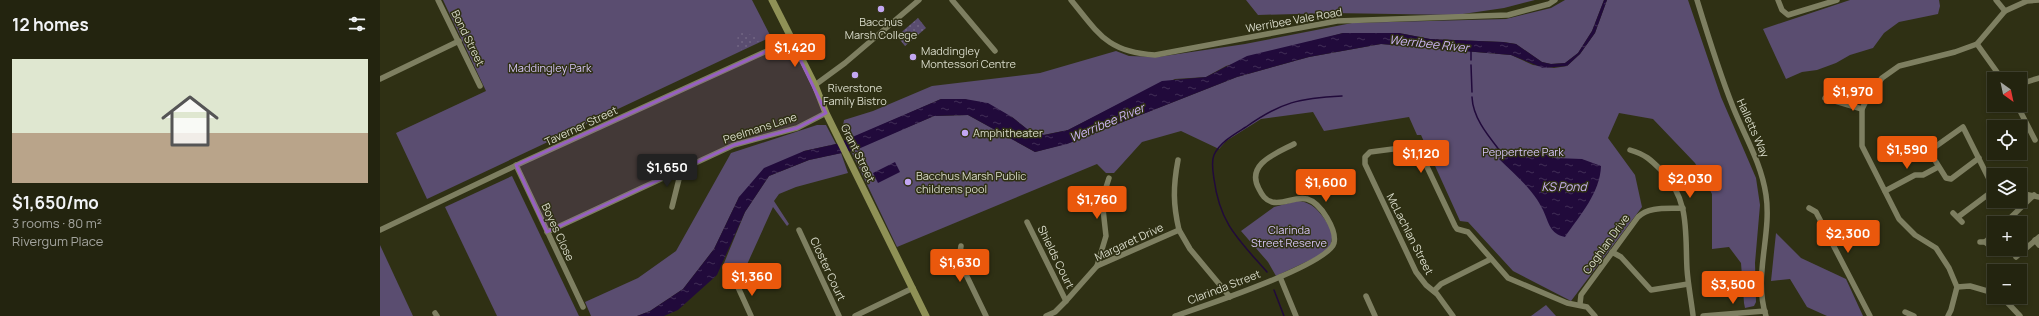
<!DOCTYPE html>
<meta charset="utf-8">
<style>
:root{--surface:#23240f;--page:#2f301d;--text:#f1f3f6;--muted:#a3a49e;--line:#40412f;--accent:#ea580c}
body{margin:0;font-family:Manrope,sans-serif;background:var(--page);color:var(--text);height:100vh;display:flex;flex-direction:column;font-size:15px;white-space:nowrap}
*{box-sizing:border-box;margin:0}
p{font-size:13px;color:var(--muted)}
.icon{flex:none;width:22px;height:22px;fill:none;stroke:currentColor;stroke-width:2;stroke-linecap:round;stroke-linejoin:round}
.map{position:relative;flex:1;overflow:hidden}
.details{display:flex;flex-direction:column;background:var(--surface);width:380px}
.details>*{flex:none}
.needle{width:26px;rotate:147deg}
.tools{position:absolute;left:1607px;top:72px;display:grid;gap:8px}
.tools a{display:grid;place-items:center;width:40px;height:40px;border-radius:0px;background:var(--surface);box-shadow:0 2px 6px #0003,0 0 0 1px var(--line);font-size:20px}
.price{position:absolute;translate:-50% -34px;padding:0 9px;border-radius:4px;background:var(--accent);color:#fff;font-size:13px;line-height:26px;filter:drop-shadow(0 1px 2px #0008)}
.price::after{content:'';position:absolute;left:50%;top:24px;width:12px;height:9px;margin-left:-6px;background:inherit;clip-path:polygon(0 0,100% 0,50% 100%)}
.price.on{background:#222;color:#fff}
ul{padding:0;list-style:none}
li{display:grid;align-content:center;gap:8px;height:212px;padding:0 12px}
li+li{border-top:1px solid var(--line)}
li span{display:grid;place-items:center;height:124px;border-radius:0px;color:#555}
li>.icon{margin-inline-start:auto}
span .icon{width:72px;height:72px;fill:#fffc;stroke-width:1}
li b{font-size:17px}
h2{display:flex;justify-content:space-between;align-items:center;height:48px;padding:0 12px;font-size:17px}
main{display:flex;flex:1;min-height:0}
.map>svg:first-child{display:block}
.green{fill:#5a4d70}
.garden{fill:url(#garden-dots)}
.water{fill:url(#water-ripples)}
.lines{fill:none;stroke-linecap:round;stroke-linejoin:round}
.stream{stroke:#210a3b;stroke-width:1.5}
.minor{stroke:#7e7f61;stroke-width:5.5}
.major{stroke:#8f9156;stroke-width:7}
.marked{fill:#9760c2;fill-opacity:0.2;stroke:#9760c2;stroke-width:3;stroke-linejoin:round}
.poi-dot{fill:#c3a7f2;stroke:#2f3014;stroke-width:1.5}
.labels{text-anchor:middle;stroke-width:3;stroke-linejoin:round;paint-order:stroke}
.street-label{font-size:11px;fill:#d9dbca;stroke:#2f3014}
.poi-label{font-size:11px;fill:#d9dbca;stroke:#2f3014;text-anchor:start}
.park-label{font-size:11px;fill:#d5c4f6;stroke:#2f3014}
.water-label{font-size:12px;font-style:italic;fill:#cdb5f8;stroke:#2f3014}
</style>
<main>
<section class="details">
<h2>12 homes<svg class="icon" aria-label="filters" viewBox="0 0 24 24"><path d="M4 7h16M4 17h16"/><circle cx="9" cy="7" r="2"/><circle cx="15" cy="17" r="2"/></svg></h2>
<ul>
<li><span style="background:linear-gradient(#dfe7d0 60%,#b9a48a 0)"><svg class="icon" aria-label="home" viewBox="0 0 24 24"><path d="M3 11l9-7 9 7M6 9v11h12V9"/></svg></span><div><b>$1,650/mo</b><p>3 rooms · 80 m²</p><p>Rivergum Place</p></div></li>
</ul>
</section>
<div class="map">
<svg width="1659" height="316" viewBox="0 0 1659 316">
<defs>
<pattern id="garden-dots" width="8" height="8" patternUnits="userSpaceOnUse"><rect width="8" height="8" fill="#5a4d70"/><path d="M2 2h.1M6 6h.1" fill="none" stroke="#716683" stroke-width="1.8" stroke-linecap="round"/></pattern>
<pattern id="water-ripples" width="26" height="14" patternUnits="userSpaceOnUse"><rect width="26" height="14" fill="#210a3b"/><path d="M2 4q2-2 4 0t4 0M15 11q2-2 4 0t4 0" fill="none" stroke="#412d56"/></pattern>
</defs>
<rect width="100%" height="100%" fill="#2f3014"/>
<g class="green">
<path d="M63 0H372L391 37 47 199 16 133 106 91Z"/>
<path d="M866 0H1155L1124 8 1076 15 952 13 878 15Z"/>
<path d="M1185 0H1224L1212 31 1198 53 1185 63 1171 64 1162 62 1136 44 1123 42 1050 39 1019 33H963L846 66 826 77 795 79 745 101 688 130 663 135 647 129 632 117 585 99H561L470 139 463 126 464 120 493 111 552 86 660 73 736 51 749 56 778 57 865 44 972 23 1126 19 1171 8Z"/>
<path d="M1227 0H1308L1341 97 1376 178 1380 205 1375 263 1376 302 1374 306 1365 308 1364 303 1361 263 1349 247 1332 249V194L1315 163 1273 119 1239 113 1228 138 1255 175 1262 207 1191 301 1133 271 1088 222 1080 221 1041 135H1037L1029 117 944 131 933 112 881 119 846 141 839 149 801 131 762 142 734 173H726L717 164 517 247 471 151 554 116 588 115 655 152 689 143 857 77 929 57 1001 44 1131 55 1153 65 1174 68 1187 66 1200 54 1215 33Z"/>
<path d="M1470 0H1559L1560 6 1558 14 1519 22 1504 33 1493 48 1470 55 1456 63 1437 70 1422 72 1406 79 1383 29Z"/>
<path d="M437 125H446L456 144 424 151 359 197 334 249 303 289 270 311 257 316H211L205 302 258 278 296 251 351 153Z"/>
<path d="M461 153 468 173 416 187 399 194 394 201 409 224 407 226 393 207 360 280 355 278 351 283 342 268 365 212 389 176 429 160Z"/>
<path d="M132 176 199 316H117L65 207Z"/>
<path d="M917 201C935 201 944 218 953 232L951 244 945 253 896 276 888 262 861 231 894 207Z"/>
<path d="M1396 233 1421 258 1466 279 1483 316H1447L1427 307 1410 279 1391 281Z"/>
<path d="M0 245 33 316H0Z"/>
<path d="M1166 305 1176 316H1151Z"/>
</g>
<g class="garden">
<path d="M538 18 546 28 525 46 517 36Z"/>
<path d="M358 31 379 37 380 41 356 52Z"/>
</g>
<g class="water">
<path d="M1224 0H1227L1215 33 1200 54 1187 66 1163 68 1131 55 1001 44 929 57 857 77 687 144 655 152 588 115 554 116 476 150 429 160 389 176 365 212 337 275 298 310 284 316H257L270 311 303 289 334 249 359 197 384 168 424 151 456 144 561 99H585L608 103 632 117 647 129 664 135 688 130 782 81 826 77 867 56 963 33H1019L1050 39 1123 42 1136 44 1162 62 1171 64 1185 63 1198 53 1212 31Z"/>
<path d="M1130 151 1159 152 1175 158 1202 159 1221 166C1220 193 1200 215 1185 237 1170 234 1169 223 1163 210 1154 190 1135 175 1119 159Z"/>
<path d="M515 162 520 172 498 183 493 173Z"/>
</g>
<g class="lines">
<g class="stream">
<path d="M1091 60V50"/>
<path d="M1091 65 1092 92"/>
<path d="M1092 97C1093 120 1111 139 1124 156"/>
<path d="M887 272C858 239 840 224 834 179 833 172 831 162 834 155 840 142 855 134 866 127 901 102 920 98 962 96"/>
<path d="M894 290 904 316"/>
</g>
<g class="minor">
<path d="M58 0 100 86"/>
<path d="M572 0 615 51"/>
<path d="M691 0C719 34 727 52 775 55L957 21 1128 15 1169 4 1175 0"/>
<path d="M1317 0C1328 36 1339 72 1353 107 1365 137 1381 162 1386 195 1392 235 1373 276 1386 316"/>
<path d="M1398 0 1402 10 1408 15 1457 0"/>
<path d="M1616 0 1625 11"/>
<path d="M1597 44 1622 79"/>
<path d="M0 79 79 41"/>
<path d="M1640 84 1659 78"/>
<path d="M435 85 465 63 539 0"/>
<path d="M1445 98 1482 109"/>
<path d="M1637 105 1655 140"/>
<path d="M1250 150C1266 155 1270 159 1282 171 1310 200 1305 232 1307 269 1308 284 1311 299 1313 315"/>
<path d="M1599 158 1571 179 1566 178 1551 154 1552 149 1583 127 1614 189"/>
<path d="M798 160C793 187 793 204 799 230"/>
<path d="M136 165 203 307"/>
<path d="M1505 191 1535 175H1543L1558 167"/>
<path d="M1640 193 1659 197"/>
<path d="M292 207 300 175 299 170"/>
<path d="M1429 208 1436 212 1490 316"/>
<path d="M1573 213 1582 222"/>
<path d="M1578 217 1614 190"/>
<path d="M647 222 686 301"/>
<path d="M1625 223 1654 195"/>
<path d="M0 230 141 163 411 40"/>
<path d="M419 230 459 316"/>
<path d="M167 232 354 145 417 128 446 113"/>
<path d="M1655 240 1659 245"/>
<path d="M1600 242H1605L1612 248"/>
<path d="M1605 242 1614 234"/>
<path d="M581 246 579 260 606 316"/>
<path d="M1232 252 1241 257 1271 290 1308 284"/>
<path d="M1636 257 1659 237"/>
<path d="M717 266 726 236 722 200 729 178"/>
<path d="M900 277 916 316"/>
<path d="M357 285 371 316"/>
<path d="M1577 287 1590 286 1614 293"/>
<path d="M1054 291 1061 284 1111 259"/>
<path d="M986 296 995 316"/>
<path d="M1622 297 1640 316"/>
<path d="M1200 304 1201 295 1258 217C1269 206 1288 209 1303 208"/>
<path d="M1525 312 1534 316"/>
<path d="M55 313 57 316"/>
<path d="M475 316 533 288"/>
<path d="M666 316 675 312 686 301 717 266 799 230 810 249 850 297"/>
<path d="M795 316C821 307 948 265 954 243 957 230 941 203 927 199 915 196 904 205 892 202 885 200 882 195 879 189 865 164 897 153 914 144"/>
<path d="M1073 316 1057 294 1046 285 1036 272 985 164V157L990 152 1036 146 1040 152 1075 226 1077 229 1088 232 1128 278 1187 303 1207 307 1215 316"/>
<path d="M1323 316 1385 311"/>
<path d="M1568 316 1571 310 1577 287 1569 268 1556 248 1535 235 1519 219 1482 146V109L1488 97 1502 78 1519 66 1575 52 1597 44 1625 11 1647 1 1659 0"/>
</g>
<path class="major" d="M392 0 435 85 446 113 546 316"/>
</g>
<path class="marked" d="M411 40 446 113 417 128 354 145 167 232 136 165Z"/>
<g class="poi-dot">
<circle cx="501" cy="9" r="4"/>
<circle cx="533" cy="57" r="4"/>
<circle cx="475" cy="75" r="4"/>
<circle cx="585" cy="133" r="4"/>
<circle cx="528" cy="182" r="4"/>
</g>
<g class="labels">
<g class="street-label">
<text transform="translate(914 20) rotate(-10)" y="4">Werribee Vale Road</text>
<text transform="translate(88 38) rotate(64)" y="4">Bond Street</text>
<text transform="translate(201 126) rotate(-25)" y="4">Taverner Street</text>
<text transform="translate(380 128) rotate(-18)" y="4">Peelmans Lane</text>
<text transform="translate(1373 128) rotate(66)" y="4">Halletts Way</text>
<text transform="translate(478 153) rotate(64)" y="4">Grant Street</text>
<text transform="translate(178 232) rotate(65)" y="4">Boyes Close</text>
<text transform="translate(1030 234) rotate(63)" y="4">McLachlan Street</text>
<text transform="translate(749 242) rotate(-25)" y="4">Margaret Drive</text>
<text transform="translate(1226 244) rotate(-54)" y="4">Coghlan Drive</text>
<text transform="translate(676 257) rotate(64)" y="4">Shields Court</text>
<text transform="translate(448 269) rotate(65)" y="4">Closter Court</text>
<text transform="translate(844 287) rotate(-21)" y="4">Clarinda Street</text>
</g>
<g class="poi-label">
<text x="501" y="26" text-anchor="middle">Bacchus<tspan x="501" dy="13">Marsh College</tspan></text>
<text x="541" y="55">Maddingley<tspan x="541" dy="13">Montessori Centre</tspan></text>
<text x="475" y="92" text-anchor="middle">Riverstone<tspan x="475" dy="13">Family Bistro</tspan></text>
<text x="593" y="137">Amphitheater</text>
<text x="536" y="180">Bacchus Marsh Public<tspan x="536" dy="13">childrens pool</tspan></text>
</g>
<g class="park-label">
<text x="170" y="72">Maddingley Park</text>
<text x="1143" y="156">Peppertree Park</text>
<text x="909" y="234">Clarinda<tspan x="909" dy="13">Street Reserve</tspan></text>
</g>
<g class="water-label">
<text transform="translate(1049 44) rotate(6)" y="4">Werribee River</text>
<text transform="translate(727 123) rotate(-23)" y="4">Werribee River</text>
<text x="1184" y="191">KS Pond</text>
</g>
</g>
</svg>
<div class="tools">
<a><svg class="needle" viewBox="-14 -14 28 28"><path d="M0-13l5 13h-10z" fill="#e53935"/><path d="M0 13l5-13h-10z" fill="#a3a49e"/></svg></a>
<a><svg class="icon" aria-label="locate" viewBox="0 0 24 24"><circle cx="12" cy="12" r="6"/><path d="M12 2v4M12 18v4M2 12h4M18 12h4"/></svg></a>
<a><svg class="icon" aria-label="layers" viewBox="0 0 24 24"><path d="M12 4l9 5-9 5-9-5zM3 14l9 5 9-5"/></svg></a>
<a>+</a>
<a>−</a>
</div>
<b class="price" style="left:415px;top:68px">$1,420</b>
<b class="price" style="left:1473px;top:112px">$1,970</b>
<b class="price" style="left:1527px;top:170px">$1,590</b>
<b class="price" style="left:1041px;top:174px">$1,120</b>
<b class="price on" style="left:287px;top:188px">$1,650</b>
<b class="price" style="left:1310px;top:199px">$2,030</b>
<b class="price" style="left:946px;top:203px">$1,600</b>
<b class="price" style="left:717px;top:220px">$1,760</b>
<b class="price" style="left:1468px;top:254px">$2,300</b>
<b class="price" style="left:580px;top:283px">$1,630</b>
<b class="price" style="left:372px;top:297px">$1,360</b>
<b class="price" style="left:1353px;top:305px">$3,500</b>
</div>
</main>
